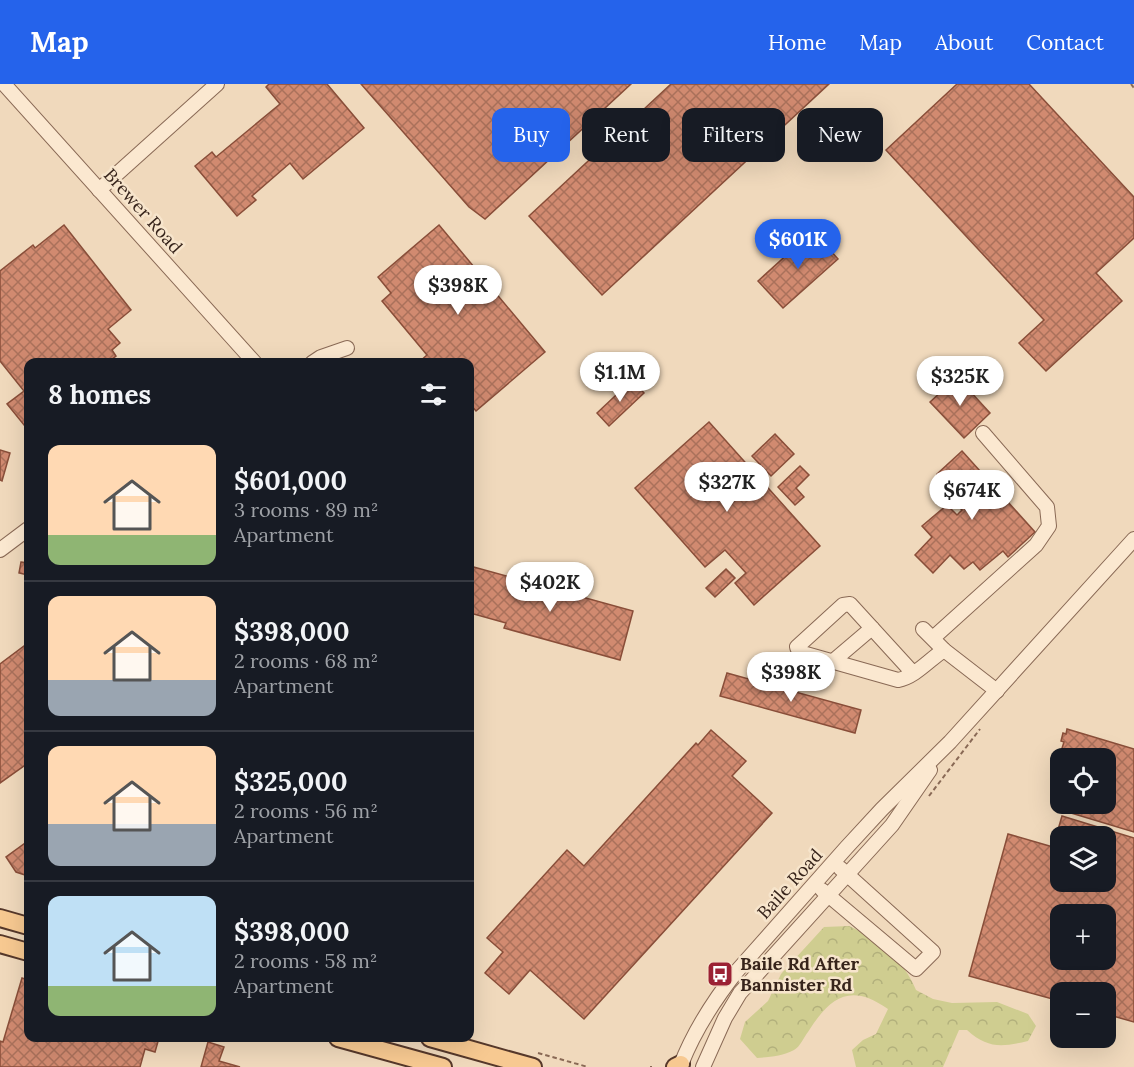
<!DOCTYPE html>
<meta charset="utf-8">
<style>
:root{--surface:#171b24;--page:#242831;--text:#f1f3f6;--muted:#9ea1a6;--line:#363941;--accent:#2563eb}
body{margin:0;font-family:Lora,serif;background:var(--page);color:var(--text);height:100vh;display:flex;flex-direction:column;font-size:22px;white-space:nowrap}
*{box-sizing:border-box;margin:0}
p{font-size:20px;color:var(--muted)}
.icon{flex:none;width:33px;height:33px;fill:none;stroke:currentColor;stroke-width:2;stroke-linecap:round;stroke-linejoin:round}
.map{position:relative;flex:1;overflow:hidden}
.side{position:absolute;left:24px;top:274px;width:450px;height:684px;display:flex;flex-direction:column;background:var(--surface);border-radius:12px;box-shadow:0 6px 24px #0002}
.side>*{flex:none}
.guide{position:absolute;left:492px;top:24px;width:552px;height:54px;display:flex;gap:12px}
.fabs{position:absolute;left:1050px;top:664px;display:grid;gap:12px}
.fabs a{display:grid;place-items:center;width:66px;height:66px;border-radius:12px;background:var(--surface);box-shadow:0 6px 24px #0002;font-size:30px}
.price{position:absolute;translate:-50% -51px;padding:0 14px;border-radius:21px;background:#fff;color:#222;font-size:20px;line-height:39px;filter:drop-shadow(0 2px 3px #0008)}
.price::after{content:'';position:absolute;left:50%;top:36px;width:18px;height:14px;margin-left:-9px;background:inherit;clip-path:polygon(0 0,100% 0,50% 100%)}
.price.active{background:var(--accent);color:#fff}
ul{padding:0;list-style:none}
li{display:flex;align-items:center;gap:18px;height:150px;padding:0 24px}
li+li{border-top:2px solid var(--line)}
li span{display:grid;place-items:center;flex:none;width:168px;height:120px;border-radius:12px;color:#555}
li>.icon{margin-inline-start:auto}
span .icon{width:72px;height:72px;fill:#fffc;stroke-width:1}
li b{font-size:26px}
h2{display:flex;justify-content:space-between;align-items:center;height:72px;padding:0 24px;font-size:26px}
.pill{padding:0 21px;border-radius:12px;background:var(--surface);box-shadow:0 6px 24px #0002;font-size:21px;line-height:54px}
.pill.active{background:var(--accent);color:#fff}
header{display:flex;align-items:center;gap:36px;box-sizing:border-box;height:84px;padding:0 30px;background:var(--accent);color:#fff}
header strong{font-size:28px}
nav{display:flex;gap:33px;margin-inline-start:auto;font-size:21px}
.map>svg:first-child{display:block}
.forest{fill:url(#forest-crowns)}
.building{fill:url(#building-cross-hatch);stroke:#894e39;stroke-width:1.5;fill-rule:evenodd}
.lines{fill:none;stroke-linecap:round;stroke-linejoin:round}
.minor-casing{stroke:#896955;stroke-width:16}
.major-casing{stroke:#56382a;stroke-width:20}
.path{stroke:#896955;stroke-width:2;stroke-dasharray:4.5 3;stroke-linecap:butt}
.minor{stroke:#fbe8d0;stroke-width:14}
.major{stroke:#f7c991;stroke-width:16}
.labels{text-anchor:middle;stroke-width:5;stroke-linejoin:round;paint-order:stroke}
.street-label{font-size:18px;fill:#37241b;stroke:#f7e5cc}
.poi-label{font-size:18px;font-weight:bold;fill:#37241b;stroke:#f7e5cc;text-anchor:start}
</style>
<header>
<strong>Map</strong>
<nav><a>Home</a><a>Map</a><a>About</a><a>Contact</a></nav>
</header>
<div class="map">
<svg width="1134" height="983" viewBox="0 0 1134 983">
<defs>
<pattern id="forest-crowns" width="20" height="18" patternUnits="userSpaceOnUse" patternTransform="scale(1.5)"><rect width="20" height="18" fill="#cfcd90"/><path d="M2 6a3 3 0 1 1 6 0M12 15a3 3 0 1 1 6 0" fill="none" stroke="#b2b07c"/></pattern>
<pattern id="building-cross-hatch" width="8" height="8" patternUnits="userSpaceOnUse" patternTransform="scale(1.5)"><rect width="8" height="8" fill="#d18a70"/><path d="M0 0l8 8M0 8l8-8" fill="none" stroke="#aa715b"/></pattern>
</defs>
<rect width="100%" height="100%" fill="#f0d9bc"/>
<path class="forest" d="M849 842C878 855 904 876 916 906L933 915 952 919 997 918 1028 930 1036 942 1028 957C1002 963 988 965 967 946H959L943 983H856L852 966 863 956 876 950 888 925C850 898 830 913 808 948 804 953 800 963 794 966 783 972 769 973 757 974L740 955 745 938 768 917 781 890 824 843Z"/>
<g class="building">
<path d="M269 0H327L364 44 303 95 290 79 252 112 256 116 237 132 195 82 212 68 216 73 280 20 266 3Z"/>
<path d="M361 0H631L485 135 469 123Z"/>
<path d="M671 0H829L602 211 529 132Z"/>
<path d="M957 0H1029L1134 113V154L1096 189 1122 217 1046 287 1019 259 1044 236 886 66Z"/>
<path d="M64 141 131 226 108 245 120 259 112 266 116 272 107 279H28V337L24 341 7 320 24 307 0 277V187L33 161 35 164Z"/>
<path d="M439 141 545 268 476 327 470 320V279H418L427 271 382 217 391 209 378 193Z"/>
<path d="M813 147 838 175 783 224 758 197Z"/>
<path d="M957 293 990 329 964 354 930 318Z"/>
<path d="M632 296 644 309 609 342 597 329Z"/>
<path d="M709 338 820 462 754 521 735 499 746 489 725 466 705 483 635 404Z"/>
<path d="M775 350 794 370 771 392 752 372Z"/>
<path d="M0 366 10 369 2 397 0 396Z"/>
<path d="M962 367 1035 448 1008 473 1003 467 980 486 973 478 964 485 950 471 933 489 915 471 932 453 922 442 947 421 957 431 962 426 949 413 954 408 937 390Z"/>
<path d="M800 382 809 391 796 404 804 413 795 421 778 403Z"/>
<path d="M21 478 28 479V491L19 489Z"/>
<path d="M470 482 633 527 620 576 504 544 506 539 470 529Z"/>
<path d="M726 485 735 494 715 513 706 504Z"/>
<path d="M28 559V679L0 699V580Z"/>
<path d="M727 589 861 626 855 649 720 612Z"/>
<path d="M1067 645 1134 665V748L1061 726 1063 720H1106V675H1060V699L1052 696 1064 658 1061 657 1063 649 1066 650Z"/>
<path d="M711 646 746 677 732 692 772 729 584 935 530 886 509 910 485 889 503 868 487 854 567 766 584 782 696 659 698 661Z"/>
<path d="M1062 732 1134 754V938L1106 930V909H1060V917L969 892 1008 750 1053 763ZM1060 753H1106V798H1060ZM1060 831H1106V876H1060Z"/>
<path d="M28 757V792L16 788 6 773Z"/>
<path d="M22 894 28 896V954H159L155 968 145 965 140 983H0V957L3 958Z"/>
<path d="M208 958 224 963 219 977 240 983H201Z"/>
</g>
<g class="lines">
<g class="minor-casing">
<g id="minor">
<path d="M4 0 255 279"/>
<path d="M99 106 217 0"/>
<path d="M312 279 321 273 347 264"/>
<path d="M0 466 28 445"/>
<path d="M923 545 944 566 997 607"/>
<path d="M933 554 1036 461 1049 442 1047 423 983 349"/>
<path d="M832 578 872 544"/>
<path d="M913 589 850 520 843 521 797 563 799 568 898 596C915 593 930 575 944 566"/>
<path d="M822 806 916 885 933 868 840 784"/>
<path d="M680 983C693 949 714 916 737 887L846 764 882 725 950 658 1134 455"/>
<path d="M703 983 725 934 740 909 892 741 930 686"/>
</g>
</g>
<g class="major-casing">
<g id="major">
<path d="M0 834 28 842"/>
<path d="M0 860 28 868"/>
<path d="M338 954 443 983"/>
<path d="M430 954 533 983"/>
<path d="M675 983 681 980"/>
</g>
</g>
<g class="path">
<path d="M1131 0 1134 4"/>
<path d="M929 712 980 645"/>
<path d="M538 969 588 983"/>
<path d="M650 983H652"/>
</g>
<use href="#minor" class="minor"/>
<use href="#major" class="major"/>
</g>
<defs>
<g id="bus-square" transform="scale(1.35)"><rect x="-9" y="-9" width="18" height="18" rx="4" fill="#9b2134" stroke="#f7e5cc"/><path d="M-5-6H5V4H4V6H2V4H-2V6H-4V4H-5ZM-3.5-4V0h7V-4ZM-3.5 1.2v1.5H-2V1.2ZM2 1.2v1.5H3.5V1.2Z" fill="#fff"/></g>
</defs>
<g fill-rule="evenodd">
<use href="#bus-square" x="720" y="890"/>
</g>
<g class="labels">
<g class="street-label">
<text transform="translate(143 127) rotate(48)" y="6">Brewer Road</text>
<text transform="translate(790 800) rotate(-48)" y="6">Baile Road</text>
</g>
<g class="poi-label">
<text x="740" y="886">Baile Rd After<tspan x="740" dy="21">Bannister Rd</tspan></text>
</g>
</g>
</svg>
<div class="fabs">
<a><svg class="icon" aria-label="locate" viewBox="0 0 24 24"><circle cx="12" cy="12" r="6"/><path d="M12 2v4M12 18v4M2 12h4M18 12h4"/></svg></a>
<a><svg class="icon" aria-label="layers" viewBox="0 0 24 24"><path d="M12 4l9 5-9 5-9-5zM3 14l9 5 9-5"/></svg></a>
<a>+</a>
<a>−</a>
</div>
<b class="price active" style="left:798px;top:186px">$601K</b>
<b class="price" style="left:458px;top:232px">$398K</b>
<b class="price" style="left:620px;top:319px">$1.1M</b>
<b class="price" style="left:960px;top:323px">$325K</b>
<b class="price" style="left:727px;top:429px">$327K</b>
<b class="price" style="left:972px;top:437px">$674K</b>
<b class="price" style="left:550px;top:529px">$402K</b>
<b class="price" style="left:791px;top:619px">$398K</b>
<div class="guide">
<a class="pill active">Buy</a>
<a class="pill">Rent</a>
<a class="pill">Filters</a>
<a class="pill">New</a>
</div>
<section class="side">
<h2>8 homes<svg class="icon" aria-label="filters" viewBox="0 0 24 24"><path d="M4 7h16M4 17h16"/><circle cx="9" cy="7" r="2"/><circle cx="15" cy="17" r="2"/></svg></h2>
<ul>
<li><span style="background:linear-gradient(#ffd9b3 75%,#8fb573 0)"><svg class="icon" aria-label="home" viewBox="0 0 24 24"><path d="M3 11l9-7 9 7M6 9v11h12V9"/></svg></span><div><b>$601,000</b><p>3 rooms · 89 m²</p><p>Apartment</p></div></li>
<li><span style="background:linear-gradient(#ffd9b3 70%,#9aa5b1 0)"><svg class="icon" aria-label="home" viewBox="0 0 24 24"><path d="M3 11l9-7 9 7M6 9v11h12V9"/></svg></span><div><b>$398,000</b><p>2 rooms · 68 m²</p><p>Apartment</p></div></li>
<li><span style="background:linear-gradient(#ffd9b3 65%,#9aa5b1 0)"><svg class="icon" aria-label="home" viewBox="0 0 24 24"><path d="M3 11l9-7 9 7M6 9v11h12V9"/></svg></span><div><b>$325,000</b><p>2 rooms · 56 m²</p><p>Apartment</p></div></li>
<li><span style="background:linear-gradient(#bfe0f5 75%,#8fb573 0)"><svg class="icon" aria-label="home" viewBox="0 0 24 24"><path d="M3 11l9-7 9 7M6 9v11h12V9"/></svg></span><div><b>$398,000</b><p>2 rooms · 58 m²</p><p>Apartment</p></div></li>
</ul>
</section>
</div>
